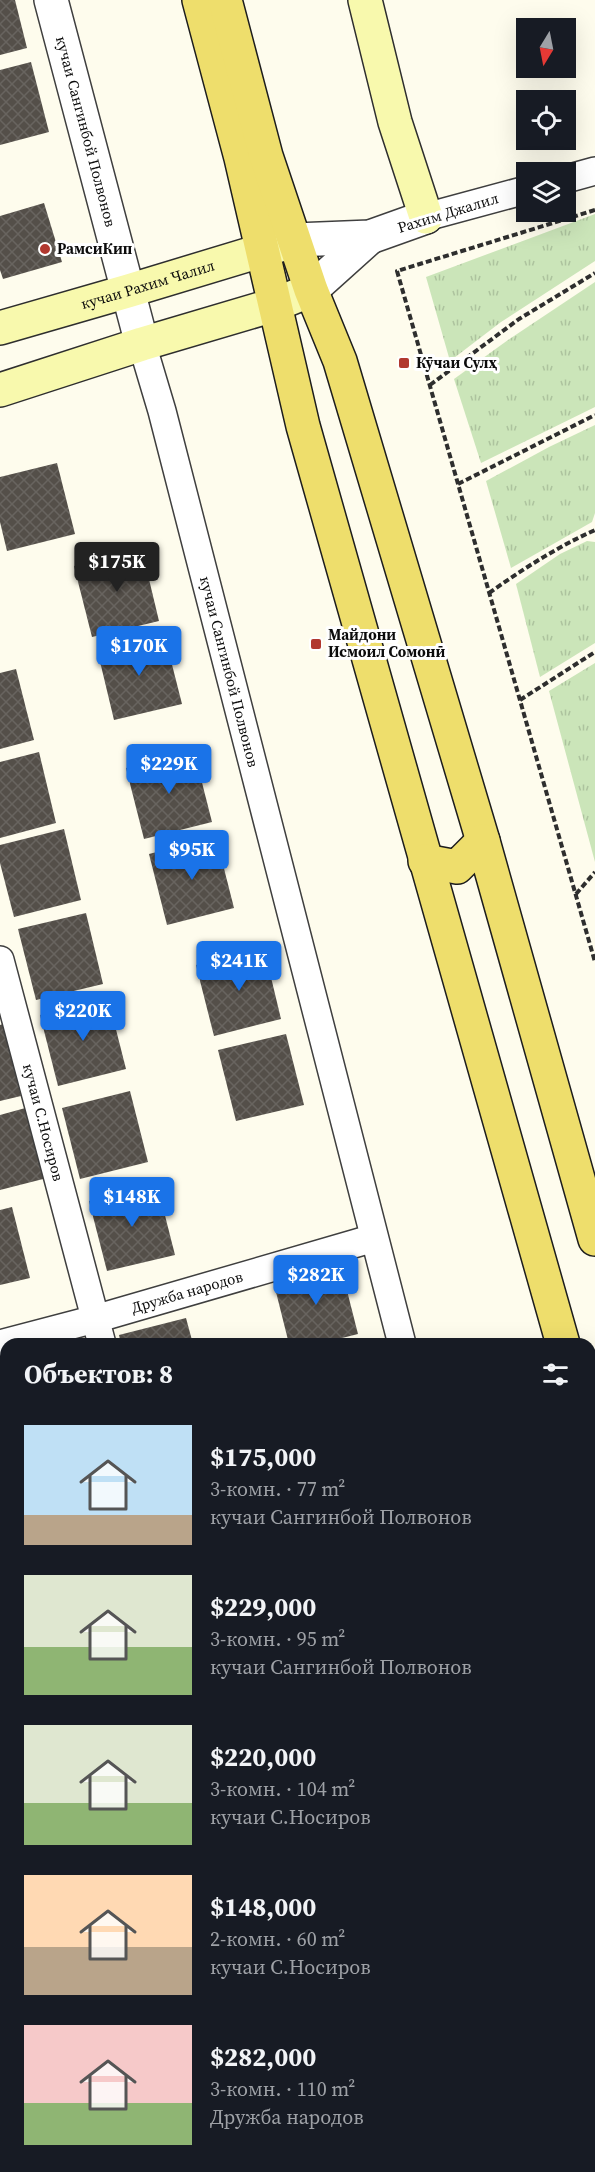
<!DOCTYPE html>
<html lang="ru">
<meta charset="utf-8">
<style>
:root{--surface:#171b24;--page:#242831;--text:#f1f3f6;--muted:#9ea1a6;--accent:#1a73e8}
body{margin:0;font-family:"Source Serif 4",serif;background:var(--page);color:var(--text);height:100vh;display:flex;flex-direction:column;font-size:22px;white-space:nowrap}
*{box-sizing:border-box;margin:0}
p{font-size:20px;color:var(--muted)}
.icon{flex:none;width:33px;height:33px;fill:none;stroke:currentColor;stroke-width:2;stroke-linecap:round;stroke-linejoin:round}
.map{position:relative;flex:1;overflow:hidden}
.details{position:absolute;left:0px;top:1338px;width:596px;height:834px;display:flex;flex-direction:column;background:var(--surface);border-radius:18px 18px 0 0;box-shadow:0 6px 24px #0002}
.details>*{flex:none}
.needle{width:39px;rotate:190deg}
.controls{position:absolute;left:516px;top:18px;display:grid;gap:12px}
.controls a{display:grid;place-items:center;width:60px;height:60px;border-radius:0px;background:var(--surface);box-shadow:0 6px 24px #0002;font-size:30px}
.price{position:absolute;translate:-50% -51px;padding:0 14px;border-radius:6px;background:var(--accent);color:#fff;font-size:20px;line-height:39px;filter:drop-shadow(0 2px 3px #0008)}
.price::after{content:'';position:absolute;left:50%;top:36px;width:18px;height:14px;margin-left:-9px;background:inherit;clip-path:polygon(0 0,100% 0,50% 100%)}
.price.active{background:#222;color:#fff}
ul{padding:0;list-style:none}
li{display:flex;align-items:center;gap:18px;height:150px;padding:0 24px}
li span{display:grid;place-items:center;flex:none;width:168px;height:120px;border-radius:0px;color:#555}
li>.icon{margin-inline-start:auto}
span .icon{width:72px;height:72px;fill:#fffc;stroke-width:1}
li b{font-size:26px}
h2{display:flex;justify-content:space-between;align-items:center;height:72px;padding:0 24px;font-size:26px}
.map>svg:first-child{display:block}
.grass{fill:url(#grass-tufts)}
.building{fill:url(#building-cross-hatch)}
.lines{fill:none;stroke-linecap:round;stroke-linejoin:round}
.minor-casing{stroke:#3f3f3f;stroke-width:30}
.tertiary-casing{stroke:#3f3f3f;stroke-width:36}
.secondary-casing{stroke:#2e2e2e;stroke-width:36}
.primary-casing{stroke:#1d1d1d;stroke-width:36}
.path{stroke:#2e2e2e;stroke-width:4;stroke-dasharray:6 3;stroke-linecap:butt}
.minor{stroke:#fff;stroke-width:27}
.tertiary{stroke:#fff;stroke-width:33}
.secondary{stroke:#f8f9ad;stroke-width:33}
.primary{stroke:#eede6c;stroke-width:33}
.poi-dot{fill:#b1382f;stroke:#fff;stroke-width:2}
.labels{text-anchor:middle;stroke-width:6;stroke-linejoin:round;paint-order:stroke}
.street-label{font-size:15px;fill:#0c0c0c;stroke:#fff}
.poi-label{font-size:15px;font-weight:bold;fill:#0c0c0c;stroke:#fff;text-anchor:start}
</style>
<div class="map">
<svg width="595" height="2172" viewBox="0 0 595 2172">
<defs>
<pattern id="grass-tufts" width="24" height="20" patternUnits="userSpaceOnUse" patternTransform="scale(1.5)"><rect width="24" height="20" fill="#cbe5b9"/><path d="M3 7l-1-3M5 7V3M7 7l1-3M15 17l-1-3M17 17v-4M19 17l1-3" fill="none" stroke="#adc39e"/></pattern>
<pattern id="building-cross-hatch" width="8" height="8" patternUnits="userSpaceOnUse" patternTransform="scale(1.5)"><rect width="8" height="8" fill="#544f49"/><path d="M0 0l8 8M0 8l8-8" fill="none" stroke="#68645f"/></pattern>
</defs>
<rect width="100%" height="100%" fill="#fefced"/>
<g class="grass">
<path d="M595 214V261L501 322 450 361 426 277Z"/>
<path d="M595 282V407L481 463 454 379 508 340Z"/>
<path d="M595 425V513L592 522 511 568 486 481 549 447Z"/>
<path d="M587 541 595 542V643L540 677 516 584 560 554Z"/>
<path d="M595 663V862L549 691Z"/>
</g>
<g class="building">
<path d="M0 0H15L27 48 0 55Z"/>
<path d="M31 62 49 132 0 145V70Z"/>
<path d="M44 203 62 262 3 279 0 270V216Z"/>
<path d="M57 463 75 534 7 551 0 522V477Z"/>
<path d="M142 550 159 621 92 637 74 566Z"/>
<path d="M164 633 182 704 114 720 97 649Z"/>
<path d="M16 669 34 740 0 749V673Z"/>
<path d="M194 751 212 822 144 839 126 768Z"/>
<path d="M39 752 56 823 0 838V762Z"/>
<path d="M64 829 81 900 14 917 0 863V845Z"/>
<path d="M216 837 234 908 167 925 149 854Z"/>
<path d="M86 913 103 984 36 1000 18 929Z"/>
<path d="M264 948 281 1019 214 1036 196 965Z"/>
<path d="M108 998 126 1069 58 1086 40 1015Z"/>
<path d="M3 1024 21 1096 0 1101V1025Z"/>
<path d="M286 1034 304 1105 236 1121 218 1050Z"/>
<path d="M130 1091 148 1162 80 1179 62 1108Z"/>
<path d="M29 1107 47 1178 0 1190V1115Z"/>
<path d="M157 1184 175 1255 107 1271 89 1201Z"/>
<path d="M12 1207 30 1278 0 1285V1210Z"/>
<path d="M340 1263 358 1334 318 1344H289L273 1280Z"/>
<path d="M186 1318 193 1344H121L119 1335Z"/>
<path d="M6 1362V1404H5L0 1383V1363Z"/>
</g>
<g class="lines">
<g class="minor-casing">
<g id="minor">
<path d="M566 179 595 171"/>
<path d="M426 217 526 190"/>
<path id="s1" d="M142 344 162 411 402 1344"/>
<path id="s2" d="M0 960 102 1344"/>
<path id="s3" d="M0 1344 95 1319 374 1238"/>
<path d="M590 2036 595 2056"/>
</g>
</g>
<g class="tertiary-casing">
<g id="tertiary">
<path id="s4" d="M51 0 142 344"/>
<path d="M295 240 370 237 426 217"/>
<path d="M311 290 370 237"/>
</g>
</g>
<g class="secondary-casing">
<g id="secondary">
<path d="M365 0 395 122 426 217"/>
<path id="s5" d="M0 328 128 291 290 242"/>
<path d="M0 390 142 344 274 305 311 290"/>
</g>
</g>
<g class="primary-casing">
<g id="primary">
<path d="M199 0 241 158 303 426 563 1344"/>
<path d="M225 0 266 156 311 290 340 361 483 841 595 1239"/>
<path d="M425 861 457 867 483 841"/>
<path d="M590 1437 595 1457"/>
</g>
</g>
<g class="path">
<path d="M595 210 397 271 595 962"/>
<path d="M430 385 519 319 595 273"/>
<path d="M458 484 595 415"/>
<path d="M489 593C523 569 557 547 595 530"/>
<path d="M520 700 595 652"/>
<path d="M576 894 595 872"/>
</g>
<use href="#minor" class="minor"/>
<use href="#tertiary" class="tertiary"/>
<use href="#secondary" class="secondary"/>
<use href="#primary" class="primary"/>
</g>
<g class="poi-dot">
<circle cx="45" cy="249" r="6"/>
<rect x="398" y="357" width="12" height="12" rx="3"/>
<rect x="310" y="638" width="12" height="12" rx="3"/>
</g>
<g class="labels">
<g class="street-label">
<text dy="5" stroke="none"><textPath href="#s4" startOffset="136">кучаи Сангинбой Полвонов</textPath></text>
<text transform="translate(448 213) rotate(-17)" y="5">Рахим Джалил</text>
<text dy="5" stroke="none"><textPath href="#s5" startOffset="154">кучаи Рахим Чалил</textPath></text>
<text dy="5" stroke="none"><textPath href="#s1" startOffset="339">кучаи Сангинбой Полвонов</textPath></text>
<text dy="5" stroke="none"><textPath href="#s2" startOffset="168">кучаи С.Носиров</textPath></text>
<text dy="5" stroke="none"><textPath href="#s3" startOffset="194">Дружба народов</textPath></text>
</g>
<g class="poi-label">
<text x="57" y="254">РамсиКип</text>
<text x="416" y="368">Кӯчаи Сулҳ</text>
<text x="328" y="640">Майдони<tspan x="328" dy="17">Исмоил Сомонӣ</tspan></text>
</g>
</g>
</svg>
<div class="controls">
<a><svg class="needle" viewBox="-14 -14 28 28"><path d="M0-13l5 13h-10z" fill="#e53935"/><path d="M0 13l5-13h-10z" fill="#9ea1a6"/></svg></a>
<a><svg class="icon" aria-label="locate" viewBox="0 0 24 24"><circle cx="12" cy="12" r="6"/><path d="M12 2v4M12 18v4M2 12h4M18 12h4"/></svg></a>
<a><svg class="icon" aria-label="layers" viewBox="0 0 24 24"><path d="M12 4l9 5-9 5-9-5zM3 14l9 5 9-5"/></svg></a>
</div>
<b class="price active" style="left:117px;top:593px">$175K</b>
<b class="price" style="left:139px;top:677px">$170K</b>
<b class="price" style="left:169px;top:795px">$229K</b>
<b class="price" style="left:192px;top:881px">$95K</b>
<b class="price" style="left:239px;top:992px">$241K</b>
<b class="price" style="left:83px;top:1042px">$220K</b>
<b class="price" style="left:132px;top:1228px">$148K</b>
<b class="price" style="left:316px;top:1306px">$282K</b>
<section class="details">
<h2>Объектов: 8<svg class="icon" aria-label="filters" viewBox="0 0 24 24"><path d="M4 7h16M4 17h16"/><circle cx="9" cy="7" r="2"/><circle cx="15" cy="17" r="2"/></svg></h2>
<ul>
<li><span style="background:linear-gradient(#bfe0f5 75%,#b9a48a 0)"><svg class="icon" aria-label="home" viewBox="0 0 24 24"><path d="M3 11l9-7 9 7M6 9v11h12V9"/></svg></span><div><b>$175,000</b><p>3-комн. · 77 m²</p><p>кучаи Сангинбой Полвонов</p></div></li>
<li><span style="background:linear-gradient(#dfe7d0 60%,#8fb573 0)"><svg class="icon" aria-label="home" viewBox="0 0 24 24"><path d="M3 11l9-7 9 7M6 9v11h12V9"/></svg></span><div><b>$229,000</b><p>3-комн. · 95 m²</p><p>кучаи Сангинбой Полвонов</p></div></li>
<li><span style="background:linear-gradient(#dfe7d0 65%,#8fb573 0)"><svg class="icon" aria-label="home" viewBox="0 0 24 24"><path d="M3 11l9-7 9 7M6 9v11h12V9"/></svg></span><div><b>$220,000</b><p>3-комн. · 104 m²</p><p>кучаи С.Носиров</p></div></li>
<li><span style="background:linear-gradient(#ffd9b3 60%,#b9a48a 0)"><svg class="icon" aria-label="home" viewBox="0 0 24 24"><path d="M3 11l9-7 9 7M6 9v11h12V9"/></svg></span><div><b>$148,000</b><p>2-комн. · 60 m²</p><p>кучаи С.Носиров</p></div></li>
<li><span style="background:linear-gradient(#f6c9c9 65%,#8fb573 0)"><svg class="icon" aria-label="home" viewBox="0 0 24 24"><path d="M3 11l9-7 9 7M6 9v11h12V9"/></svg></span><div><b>$282,000</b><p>3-комн. · 110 m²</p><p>Дружба народов</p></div></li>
</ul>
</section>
</div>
